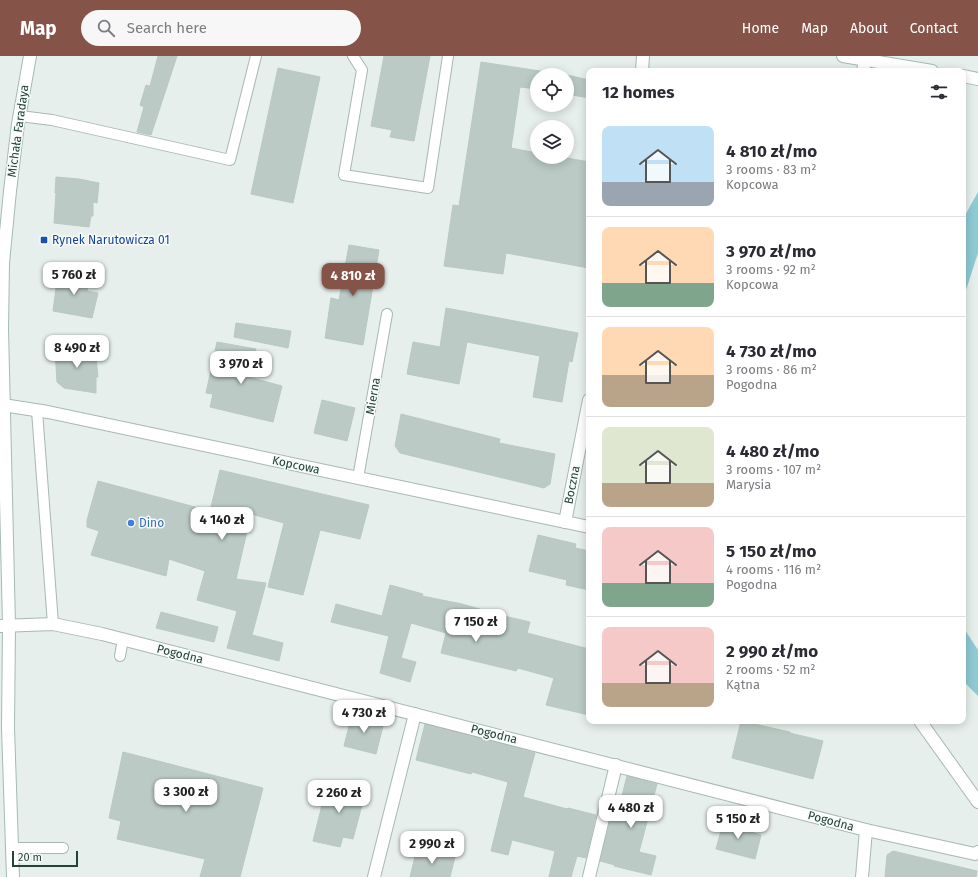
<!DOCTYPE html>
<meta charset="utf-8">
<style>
:root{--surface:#fff;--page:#f7f7f7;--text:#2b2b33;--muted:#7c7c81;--line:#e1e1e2;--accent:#855347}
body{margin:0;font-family:"Fira Sans",sans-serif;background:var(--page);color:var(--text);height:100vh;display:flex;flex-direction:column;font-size:15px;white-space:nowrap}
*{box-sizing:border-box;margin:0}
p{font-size:13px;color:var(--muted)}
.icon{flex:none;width:22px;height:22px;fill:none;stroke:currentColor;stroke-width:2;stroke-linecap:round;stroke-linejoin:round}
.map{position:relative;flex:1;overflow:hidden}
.side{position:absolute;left:586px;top:12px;width:380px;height:656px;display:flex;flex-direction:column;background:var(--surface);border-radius:8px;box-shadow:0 2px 10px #0003}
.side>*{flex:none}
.tools{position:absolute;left:530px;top:12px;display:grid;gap:8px}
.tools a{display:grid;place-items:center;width:44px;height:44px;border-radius:50%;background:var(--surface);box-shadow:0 2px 10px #0003;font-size:20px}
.scale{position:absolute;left:12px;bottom:10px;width:66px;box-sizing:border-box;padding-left:4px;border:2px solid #24423a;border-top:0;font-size:11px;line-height:14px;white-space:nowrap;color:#24423a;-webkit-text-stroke:3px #f7fbf9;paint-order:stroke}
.price{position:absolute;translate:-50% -34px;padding:0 9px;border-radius:8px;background:#fff;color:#222;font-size:13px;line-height:26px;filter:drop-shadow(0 1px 2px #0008)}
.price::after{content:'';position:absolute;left:50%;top:24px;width:12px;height:9px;margin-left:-6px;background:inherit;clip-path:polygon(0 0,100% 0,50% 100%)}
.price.on{background:var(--accent);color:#fff}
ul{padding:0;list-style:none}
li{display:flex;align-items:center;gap:12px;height:100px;padding:0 16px}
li+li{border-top:1px solid var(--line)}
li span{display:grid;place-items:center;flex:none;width:112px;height:80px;border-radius:8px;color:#555}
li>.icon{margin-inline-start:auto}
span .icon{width:48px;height:48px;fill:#fffc;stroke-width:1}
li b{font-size:17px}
h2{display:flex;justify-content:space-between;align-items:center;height:48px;padding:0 16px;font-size:17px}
header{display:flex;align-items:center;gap:24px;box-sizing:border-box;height:56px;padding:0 20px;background:var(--accent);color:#fff}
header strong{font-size:19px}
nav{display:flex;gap:22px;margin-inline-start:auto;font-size:14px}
.search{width:280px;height:36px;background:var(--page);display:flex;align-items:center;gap:10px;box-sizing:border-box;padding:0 14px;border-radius:22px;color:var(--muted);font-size:15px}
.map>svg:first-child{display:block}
.water{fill:#8ec9d4}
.building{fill:#bbcac4;stroke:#b8c9c2}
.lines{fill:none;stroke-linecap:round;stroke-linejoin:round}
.lane-casing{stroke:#a8b8b2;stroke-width:12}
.street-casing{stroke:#a8b8b2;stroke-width:14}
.secondary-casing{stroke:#a4bbb3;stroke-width:14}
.lane{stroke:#fff;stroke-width:10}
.street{stroke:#fff;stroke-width:12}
.secondary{stroke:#fff;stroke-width:12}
.transit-dot{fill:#1a4fb4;stroke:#f7fbf9;stroke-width:1.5}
.shop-dot{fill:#3f7fe0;stroke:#f7fbf9;stroke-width:1.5}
.labels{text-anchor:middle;stroke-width:3;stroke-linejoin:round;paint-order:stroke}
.street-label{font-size:12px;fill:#24423a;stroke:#f7fbf9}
.transit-label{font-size:12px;fill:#164399;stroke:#f7fbf9;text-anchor:start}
.shop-label{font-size:12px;fill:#366cbe;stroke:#f7fbf9;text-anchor:start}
</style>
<header>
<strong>Map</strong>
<div class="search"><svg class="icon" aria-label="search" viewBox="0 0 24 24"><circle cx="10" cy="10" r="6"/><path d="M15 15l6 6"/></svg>Search here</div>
<nav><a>Home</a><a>Map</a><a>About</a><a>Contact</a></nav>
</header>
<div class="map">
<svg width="978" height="821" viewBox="0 0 978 821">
<rect width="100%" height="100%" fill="#e6efeb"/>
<g class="water">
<path d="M978 136V197L966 234 963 237V163Z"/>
<path d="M963 571 978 594V640L963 625Z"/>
</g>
<g class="building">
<path d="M158 0H177L151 79 137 76 144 51 140 49 146 29 150 30Z"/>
<path d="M384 0H430L414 85 390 81 392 74 371 70Z"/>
<path d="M481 6 566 19H537V33L520 31 511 92 537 97V101H562L589 106V212L506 197 503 218 444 210 453 149 459 150Z"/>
<path d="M278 12 320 21 293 147 251 138Z"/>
<path d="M567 19 589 24V42L567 38Z"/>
<path d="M56 121 79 123 99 127 97 147 93 146V160H91L89 171 54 167 56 137H55Z"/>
<path d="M349 189 379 194 363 289 325 282 331 242 339 244Z"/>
<path d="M58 217 89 221 87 235 98 237 92 262 53 255Z"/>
<path d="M446 252 578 277 572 306 569 305 562 346 533 341 540 300 467 286 459 328 407 318 413 286 440 291Z"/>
<path d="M236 267 291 275 288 292 234 281Z"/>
<path d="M217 286 256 293 248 321 282 330 273 366 210 351 213 338 206 337Z"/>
<path d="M95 292 98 321H96V337L64 332 57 326 55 294Z"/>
<path d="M322 344 355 352 347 385 314 377Z"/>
<path d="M401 358 500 383 499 387 555 398 550 428 544 432 400 397 395 390Z"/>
<path d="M220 414 369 449 360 483 320 474 303 539 268 531 284 467 251 458 236 523 266 527 252 579 283 587 279 605 227 592 237 555 197 544 205 515 169 503 166 520 91 499 99 475 87 471V464L98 425 210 455Z"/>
<path d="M538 479 576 488 575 492 589 495V534L566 529 567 524 529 515Z"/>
<path d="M390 529 423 538 422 540 462 548 504 560 530 566 527 577 589 593V659L546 649 554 622 518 612 516 615 441 597 446 577 411 567 401 602 416 606 410 626 380 617 389 580 331 566 336 548 382 560Z"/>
<path d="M161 556 218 571 214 586 156 572Z"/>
<path d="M352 658 384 666 376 698 344 690Z"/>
<path d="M741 665 790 676V677L823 685 813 723 732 702Z"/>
<path d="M425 668 535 697 523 741 567 753 568 752 596 759 586 802 577 800 571 821H549L555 795 512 784 508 799 491 795 508 726 472 716 471 718 416 704Z"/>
<path d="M123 696 263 732 240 821H200L205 803 117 783 121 765 109 762Z"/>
<path d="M627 720 657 728 639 796 656 800 651 819 614 810 615 809 600 805 611 762 616 763Z"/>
<path d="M328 725 366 734 353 783 343 781 340 791 313 785Z"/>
<path d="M724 764 752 771 750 776 761 779 755 803 716 793Z"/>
<path d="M417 792 455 801 450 821H410Z"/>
<path d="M893 795 977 815 976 821H885L887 799Z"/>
</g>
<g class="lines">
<g class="lane-casing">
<g id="lane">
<path d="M353 0 362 14 344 119 428 132 448 0"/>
<path d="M20 60 52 64 230 104 256 0"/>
<path d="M37 355 53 568"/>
<path d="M358 422 387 258"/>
<path d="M120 600 123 583"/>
<path d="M12 792H63"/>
</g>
</g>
<g class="street-casing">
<g id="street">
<path d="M642 15 643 0"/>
<path d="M863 15 865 4"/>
<path d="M3 349 48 356 589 471"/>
<path d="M565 466 589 344"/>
<path d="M0 570 53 568 102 578 866 774 975 798 978 796"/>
<path d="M920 665 978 746"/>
<path d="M374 821 415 658"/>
<path d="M589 821 616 709"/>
<path d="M862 821 866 774"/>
</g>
</g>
<g class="secondary-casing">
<g id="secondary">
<path d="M843 0 932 15"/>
<path d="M963 20 978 23"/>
<path d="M13 821 8 672 9 569 2 273 3 207 10 135 18 68 30 0"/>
</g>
</g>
<use href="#lane" class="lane"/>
<use href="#street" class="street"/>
<use href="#secondary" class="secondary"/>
</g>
<rect class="transit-dot" x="40" y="180" width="8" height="8" rx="2"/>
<circle class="shop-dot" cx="131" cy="467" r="4"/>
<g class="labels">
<g class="street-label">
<text transform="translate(18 75) rotate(-82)" y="4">Michała Faradaya</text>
<text transform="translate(373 340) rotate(-80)" y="4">Mierna</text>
<text transform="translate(296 409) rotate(12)" y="4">Kopcowa</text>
<text transform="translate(572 429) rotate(-79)" y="4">Boczna</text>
<text transform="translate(180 598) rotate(14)" y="4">Pogodna</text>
<text transform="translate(494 678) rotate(14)" y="4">Pogodna</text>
<text transform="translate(831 765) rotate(15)" y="4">Pogodna</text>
</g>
<g class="transit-label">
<text x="52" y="188">Rynek Narutowicza 01</text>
</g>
<g class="shop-label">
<text x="139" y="471">Dino</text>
</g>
</g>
</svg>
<div class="tools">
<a><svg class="icon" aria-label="locate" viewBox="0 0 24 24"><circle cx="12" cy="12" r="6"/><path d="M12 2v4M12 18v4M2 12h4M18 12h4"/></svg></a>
<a><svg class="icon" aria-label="layers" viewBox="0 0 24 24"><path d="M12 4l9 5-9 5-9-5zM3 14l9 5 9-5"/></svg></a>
</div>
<div class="scale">20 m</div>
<b class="price" style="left:74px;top:240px">5 760 zł</b>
<b class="price on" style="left:353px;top:241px">4 810 zł</b>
<b class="price" style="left:77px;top:313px">8 490 zł</b>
<b class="price" style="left:241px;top:329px">3 970 zł</b>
<b class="price" style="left:222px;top:485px">4 140 zł</b>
<b class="price" style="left:476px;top:587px">7 150 zł</b>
<b class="price" style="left:364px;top:678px">4 730 zł</b>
<b class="price" style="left:186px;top:757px">3 300 zł</b>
<b class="price" style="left:339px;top:758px">2 260 zł</b>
<b class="price" style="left:631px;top:773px">4 480 zł</b>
<b class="price" style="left:738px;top:784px">5 150 zł</b>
<b class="price" style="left:432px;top:809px">2 990 zł</b>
<section class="side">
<h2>12 homes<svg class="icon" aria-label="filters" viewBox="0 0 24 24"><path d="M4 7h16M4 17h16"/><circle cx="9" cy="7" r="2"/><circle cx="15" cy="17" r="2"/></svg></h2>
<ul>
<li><span style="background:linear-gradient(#bfe0f5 70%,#9aa5b1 0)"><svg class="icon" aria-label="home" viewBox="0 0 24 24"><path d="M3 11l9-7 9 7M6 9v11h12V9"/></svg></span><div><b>4 810 zł/mo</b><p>3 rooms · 83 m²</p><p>Kopcowa</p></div></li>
<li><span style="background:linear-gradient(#ffd9b3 70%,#7fa58c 0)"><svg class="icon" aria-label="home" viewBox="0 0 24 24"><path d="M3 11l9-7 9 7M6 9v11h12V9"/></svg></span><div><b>3 970 zł/mo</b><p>3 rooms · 92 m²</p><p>Kopcowa</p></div></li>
<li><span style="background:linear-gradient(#ffd9b3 60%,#b9a48a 0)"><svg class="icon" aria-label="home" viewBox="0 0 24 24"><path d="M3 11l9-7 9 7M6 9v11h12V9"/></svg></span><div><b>4 730 zł/mo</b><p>3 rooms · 86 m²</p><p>Pogodna</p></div></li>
<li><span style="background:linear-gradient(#dfe7d0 70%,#b9a48a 0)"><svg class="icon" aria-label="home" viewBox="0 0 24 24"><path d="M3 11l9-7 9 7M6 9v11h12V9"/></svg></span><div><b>4 480 zł/mo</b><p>3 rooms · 107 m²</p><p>Marysia</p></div></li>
<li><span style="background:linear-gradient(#f6c9c9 70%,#7fa58c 0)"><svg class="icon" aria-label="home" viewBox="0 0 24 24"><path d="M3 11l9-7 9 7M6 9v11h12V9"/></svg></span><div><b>5 150 zł/mo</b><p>4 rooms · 116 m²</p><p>Pogodna</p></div></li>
<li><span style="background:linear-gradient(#f6c9c9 70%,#b9a48a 0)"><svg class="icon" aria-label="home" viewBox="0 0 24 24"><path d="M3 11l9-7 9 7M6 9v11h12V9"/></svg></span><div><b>2 990 zł/mo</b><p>2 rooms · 52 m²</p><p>Kątna</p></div></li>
</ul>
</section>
</div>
